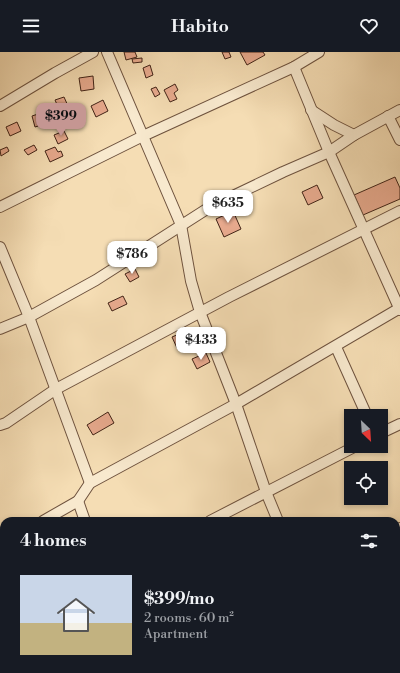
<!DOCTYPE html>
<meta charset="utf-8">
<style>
:root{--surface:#171b24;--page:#20242c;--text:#f1f3f6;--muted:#9ea1a6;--accent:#c59692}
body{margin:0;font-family:"Libre Bodoni",serif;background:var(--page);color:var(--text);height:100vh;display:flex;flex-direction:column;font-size:15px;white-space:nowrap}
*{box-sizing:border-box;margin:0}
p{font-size:13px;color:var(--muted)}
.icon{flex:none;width:22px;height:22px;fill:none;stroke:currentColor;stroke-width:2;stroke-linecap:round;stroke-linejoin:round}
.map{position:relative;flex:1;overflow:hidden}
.drawer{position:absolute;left:0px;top:465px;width:400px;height:156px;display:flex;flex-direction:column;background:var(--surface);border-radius:12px 12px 0 0;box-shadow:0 2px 6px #0003}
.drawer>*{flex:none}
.needle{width:26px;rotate:155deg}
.fabs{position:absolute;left:344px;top:357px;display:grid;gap:8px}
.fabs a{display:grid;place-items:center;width:44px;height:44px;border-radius:0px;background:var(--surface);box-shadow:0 2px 6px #0003;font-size:20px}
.price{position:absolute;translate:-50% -34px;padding:0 9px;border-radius:8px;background:#fff;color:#222;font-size:13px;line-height:26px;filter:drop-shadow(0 1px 2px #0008)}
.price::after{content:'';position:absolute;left:50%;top:24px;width:12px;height:9px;margin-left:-6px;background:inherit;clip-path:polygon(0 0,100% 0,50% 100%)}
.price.current{background:var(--accent);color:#111}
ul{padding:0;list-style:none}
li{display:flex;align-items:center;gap:12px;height:100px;padding:0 20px}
li span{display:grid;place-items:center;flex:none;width:112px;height:80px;border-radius:0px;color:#555}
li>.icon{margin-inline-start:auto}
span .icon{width:48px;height:48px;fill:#fffc;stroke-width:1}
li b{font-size:17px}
h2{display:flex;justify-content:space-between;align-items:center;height:48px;padding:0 20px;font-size:17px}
header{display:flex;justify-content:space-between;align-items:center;height:52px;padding:0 20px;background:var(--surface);font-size:18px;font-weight:600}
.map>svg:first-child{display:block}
.building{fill:#e8aa8e;stroke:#412316}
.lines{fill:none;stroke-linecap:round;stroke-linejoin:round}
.minor-casing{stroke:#6e523e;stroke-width:12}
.minor{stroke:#f8e9ce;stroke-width:10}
</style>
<header><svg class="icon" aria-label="menu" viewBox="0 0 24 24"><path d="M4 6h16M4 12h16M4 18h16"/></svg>Habito<svg class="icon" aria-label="heart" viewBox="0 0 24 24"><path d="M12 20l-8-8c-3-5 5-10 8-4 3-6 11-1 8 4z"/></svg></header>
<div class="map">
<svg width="400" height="621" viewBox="0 0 400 621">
<rect width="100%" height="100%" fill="#f5ddb4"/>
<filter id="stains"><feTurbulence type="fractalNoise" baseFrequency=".005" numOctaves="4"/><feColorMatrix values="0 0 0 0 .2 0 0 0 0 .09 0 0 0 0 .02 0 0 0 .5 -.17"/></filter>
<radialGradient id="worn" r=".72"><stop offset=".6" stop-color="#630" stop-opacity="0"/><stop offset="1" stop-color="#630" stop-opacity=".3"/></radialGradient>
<g class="building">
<path d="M124 0H135L137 5 126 8Z"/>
<path d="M222 0H229L231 5 225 7Z"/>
<path d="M240 0H263L265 3 247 13Z"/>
<path d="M142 6V10L133 11 132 7Z"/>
<path d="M150 13 153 23 146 26 143 16Z"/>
<path d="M93 24 94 37 81 39 79 26Z"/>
<path d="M175 32 178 38 174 41 177 47 170 50 164 38Z"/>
<path d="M156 35 160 42 155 45 151 37Z"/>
<path d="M64 45 68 54 59 57 55 48Z"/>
<path d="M103 48 108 59 96 65 91 54Z"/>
<path d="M44 60 48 71 35 75 32 64Z"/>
<path d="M17 70 21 79 10 84 6 75Z"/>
<path d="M64 79 68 87 58 92 54 83Z"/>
<path d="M34 93 37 98 28 103 24 98Z"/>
<path d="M7 95 9 99 1 104 0 98Z"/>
<path d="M55 95 58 100 61 99 63 104 50 110 45 99Z"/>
<path d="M395 125 400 136V147L363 163 354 143Z"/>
<path d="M317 133 323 146 308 153 302 140Z"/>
<path d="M233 159 241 177 224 185 216 167Z"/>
<path d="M135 217 139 225 130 230 125 222Z"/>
<path d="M123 244 127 252 112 259 108 251Z"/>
<path d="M186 279 191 289 177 296 172 285Z"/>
<path d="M206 301 210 310 197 317 192 307Z"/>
<path d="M108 360 114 371 93 383 87 373Z"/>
</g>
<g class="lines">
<g class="minor-casing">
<g id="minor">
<path d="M107 0 181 173 191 229 200 260 236 352 266 440 278 469"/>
<path d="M294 15 329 100 400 258"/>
<path d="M0 54 55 21 93 0"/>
<path d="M311 58 334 73 354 83"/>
<path d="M388 64 400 88"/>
<path d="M0 155 143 84 294 15 319 0"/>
<path d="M0 195 29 265 90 431"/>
<path d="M0 277 29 265 96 228 210 155 283 120 329 100 354 83 400 58"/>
<path d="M336 295 367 364"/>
<path d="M0 373 6 371 56 337 229 245 400 159"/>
<path d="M381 381 400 372"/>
<path d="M78 449 85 469"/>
<path d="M43 469 78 449 90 431 236 352 400 256"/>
<path d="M210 469 356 394"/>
<path d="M396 478 400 476"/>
<path d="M0 492 4 490"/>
<path d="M396 587 400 585"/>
<path d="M0 592 4 590"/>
<path d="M149 617 151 621"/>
<path d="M132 621 138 617"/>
<path d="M336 621 343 617"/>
</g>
</g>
<use href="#minor" class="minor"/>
</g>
<rect width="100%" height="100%" filter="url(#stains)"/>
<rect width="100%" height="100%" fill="url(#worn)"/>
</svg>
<div class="fabs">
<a><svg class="needle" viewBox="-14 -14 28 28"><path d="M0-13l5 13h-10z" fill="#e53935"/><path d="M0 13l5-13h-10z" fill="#9ea1a6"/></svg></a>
<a><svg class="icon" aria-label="locate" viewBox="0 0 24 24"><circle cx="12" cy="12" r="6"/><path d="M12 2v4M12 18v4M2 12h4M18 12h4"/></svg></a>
</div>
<b class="price current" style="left:61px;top:85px">$399</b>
<b class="price" style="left:228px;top:172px">$635</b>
<b class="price" style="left:132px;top:223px">$786</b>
<b class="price" style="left:201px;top:309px">$433</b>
<section class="drawer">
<h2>4 homes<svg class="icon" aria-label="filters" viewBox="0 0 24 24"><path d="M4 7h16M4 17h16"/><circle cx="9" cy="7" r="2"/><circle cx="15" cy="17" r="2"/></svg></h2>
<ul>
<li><span style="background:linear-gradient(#c9d6e8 60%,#c2b280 0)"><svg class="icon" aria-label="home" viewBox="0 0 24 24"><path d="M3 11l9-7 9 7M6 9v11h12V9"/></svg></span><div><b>$399/mo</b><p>2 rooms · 60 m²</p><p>Apartment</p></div></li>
</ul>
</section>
</div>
